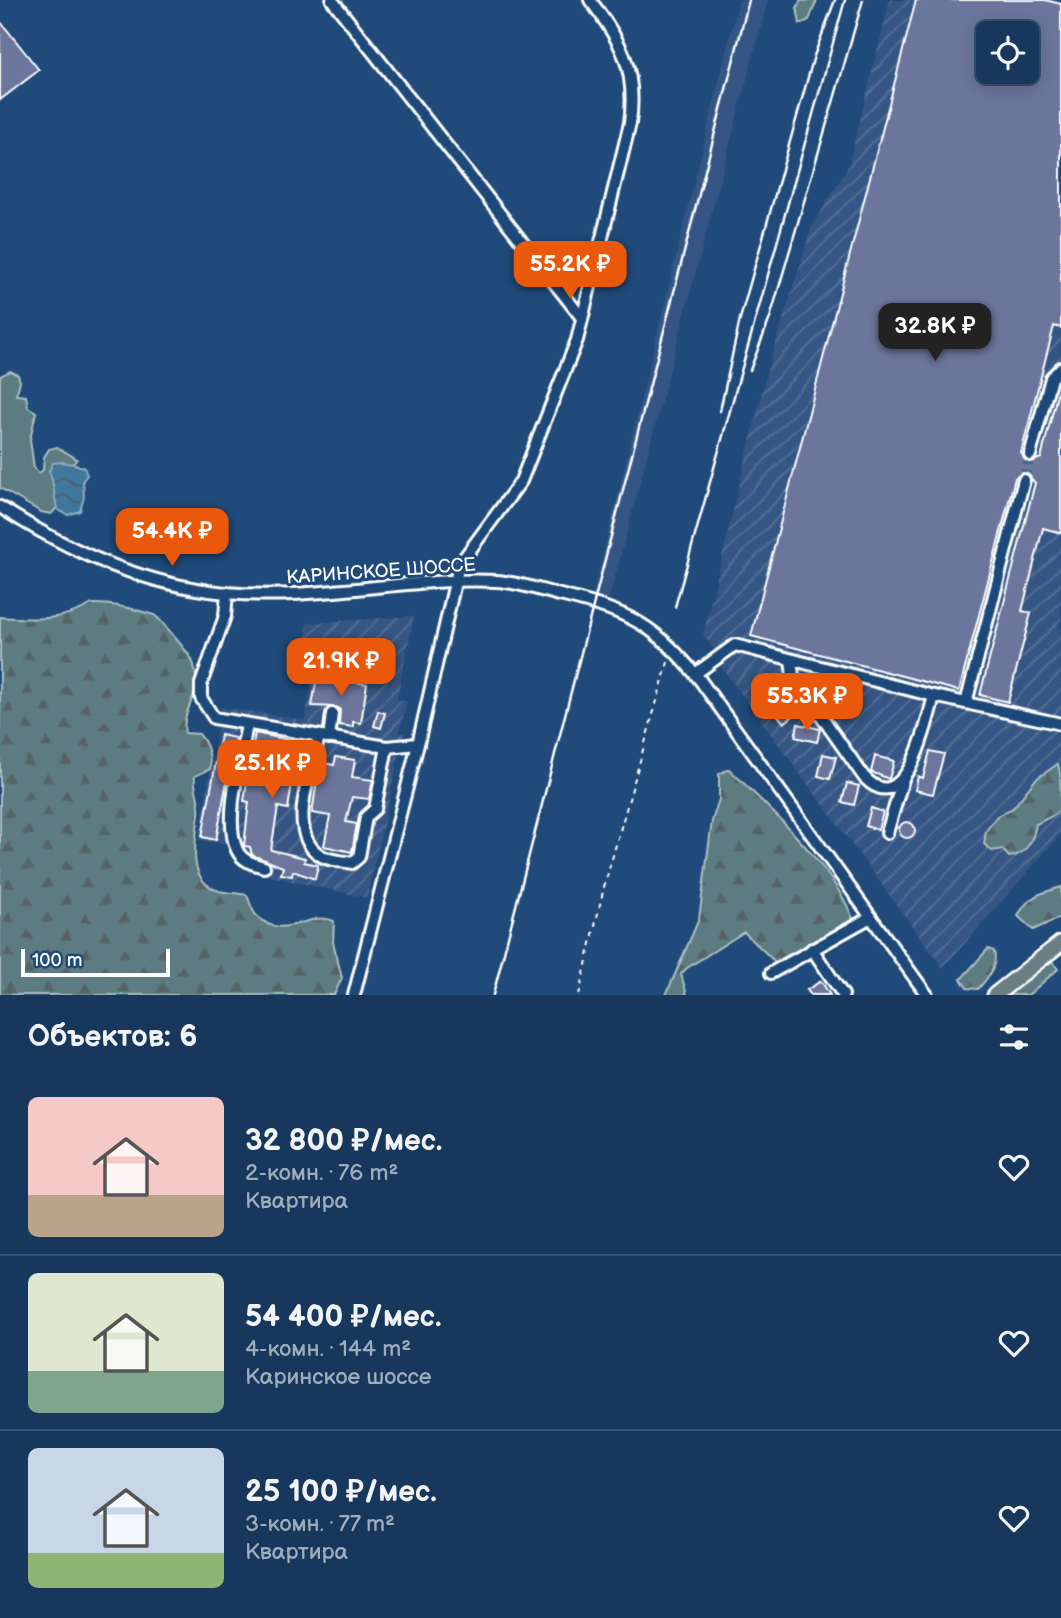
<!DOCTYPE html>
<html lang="ru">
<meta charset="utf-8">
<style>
:root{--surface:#17385c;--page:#203f62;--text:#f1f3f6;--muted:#9eacbb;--line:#365272;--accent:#ea580c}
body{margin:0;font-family:"Balsamiq Sans",sans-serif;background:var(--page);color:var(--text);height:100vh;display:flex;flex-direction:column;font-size:26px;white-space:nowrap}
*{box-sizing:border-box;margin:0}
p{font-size:23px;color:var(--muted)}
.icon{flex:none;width:38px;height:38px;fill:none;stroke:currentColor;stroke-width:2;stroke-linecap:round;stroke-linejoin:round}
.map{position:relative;height:995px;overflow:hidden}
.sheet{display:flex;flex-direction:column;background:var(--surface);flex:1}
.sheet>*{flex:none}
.buttons{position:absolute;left:976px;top:21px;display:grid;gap:14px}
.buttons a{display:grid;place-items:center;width:63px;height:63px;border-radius:10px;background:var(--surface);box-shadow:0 4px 18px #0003,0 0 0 2px var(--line);font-size:35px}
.scale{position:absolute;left:21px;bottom:18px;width:149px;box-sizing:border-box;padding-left:7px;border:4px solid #fff;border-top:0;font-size:19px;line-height:24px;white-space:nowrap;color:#fff;-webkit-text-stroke:5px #1f4a7a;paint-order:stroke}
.price{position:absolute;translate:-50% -60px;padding:0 16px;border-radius:14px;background:var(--accent);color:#fff;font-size:23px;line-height:46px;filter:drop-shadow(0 2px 4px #0008)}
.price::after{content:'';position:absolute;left:50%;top:42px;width:21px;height:16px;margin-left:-10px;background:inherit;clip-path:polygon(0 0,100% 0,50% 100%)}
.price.active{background:#222;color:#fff}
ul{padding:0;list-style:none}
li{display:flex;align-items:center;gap:21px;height:175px;padding:0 28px}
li+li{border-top:2px solid var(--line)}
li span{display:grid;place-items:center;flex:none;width:196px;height:140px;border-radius:10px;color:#555}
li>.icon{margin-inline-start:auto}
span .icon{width:84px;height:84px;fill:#fffc;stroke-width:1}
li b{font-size:30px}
h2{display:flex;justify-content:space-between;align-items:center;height:84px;padding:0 28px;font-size:30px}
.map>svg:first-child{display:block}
.built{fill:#365784}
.industrial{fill:url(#industrial-furrows);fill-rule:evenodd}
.grass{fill:#5b7c81;stroke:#adbec0;stroke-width:2}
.forest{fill:url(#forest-firs);stroke:#adbec0;stroke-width:2}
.water{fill:url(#water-waves);stroke:#8dadc4;stroke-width:2}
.building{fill:#6c759c;stroke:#fff;stroke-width:2;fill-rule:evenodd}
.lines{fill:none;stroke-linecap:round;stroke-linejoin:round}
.minor-tunnel{stroke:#41658e;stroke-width:10;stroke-dasharray:10 5;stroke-linecap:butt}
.minor-casing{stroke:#fff;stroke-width:16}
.major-casing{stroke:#fff;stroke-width:19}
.path{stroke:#fff;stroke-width:2;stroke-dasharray:5 5;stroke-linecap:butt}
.minor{stroke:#1f4a7a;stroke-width:10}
.major{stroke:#6c7e84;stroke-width:14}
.rail{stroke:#fff;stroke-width:2.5}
.labels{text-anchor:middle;stroke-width:6;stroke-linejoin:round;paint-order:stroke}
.street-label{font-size:19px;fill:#fff;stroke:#1f4a7a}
</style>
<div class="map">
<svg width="1061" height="995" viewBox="0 0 1061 995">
<defs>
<pattern id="industrial-furrows" width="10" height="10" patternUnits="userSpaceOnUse" patternTransform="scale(1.75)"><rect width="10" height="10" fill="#365784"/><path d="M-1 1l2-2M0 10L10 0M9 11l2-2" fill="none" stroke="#547096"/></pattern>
<pattern id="forest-firs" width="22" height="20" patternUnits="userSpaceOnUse" patternTransform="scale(1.75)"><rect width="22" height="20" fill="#5b7c81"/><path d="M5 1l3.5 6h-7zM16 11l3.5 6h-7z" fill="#546466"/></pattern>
<pattern id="water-waves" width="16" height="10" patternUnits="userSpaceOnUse" patternTransform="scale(1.75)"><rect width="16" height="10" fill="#41779d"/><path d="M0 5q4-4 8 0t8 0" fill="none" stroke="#475f70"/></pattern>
</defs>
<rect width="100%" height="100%" fill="#1f4a7a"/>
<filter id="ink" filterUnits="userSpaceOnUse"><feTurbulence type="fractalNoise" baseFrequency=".0143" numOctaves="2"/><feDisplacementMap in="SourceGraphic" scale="14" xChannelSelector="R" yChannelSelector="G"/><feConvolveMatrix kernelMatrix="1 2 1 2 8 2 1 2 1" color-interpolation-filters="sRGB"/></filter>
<g filter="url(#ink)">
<path class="built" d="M739 0H768L609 599 593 595Z"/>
<g class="industrial">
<path d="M890 0H1061V834L943 968 720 665 731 658 723 647 715 651 703 635 767 371 812 226 848 167ZM989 33H1027V72H989Z"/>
<path d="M414 616 397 699 407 702 399 732 404 733 367 898 252 872 251 875 233 856 230 844 199 840 221 707 305 720 315 665 304 661 307 623Z"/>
</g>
<g class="grass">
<path d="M10 371 18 375 20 382 16 395 26 396 28 407 36 412 30 440 34 468 39 473 43 470 44 457 49 449 57 447 77 459C62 474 67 501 51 514L41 512 0 488V376Z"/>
<path d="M1051 960 1058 969 1028 995H1004Z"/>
</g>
<g class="forest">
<path d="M817 0 809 20 800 24 797 8 800 1Z"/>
<path d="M92 604C113 603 135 609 154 615 158 616 190 655 192 660 195 667 196 674 196 681 196 700 181 714 185 733L199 734C208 744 211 756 210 769L195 776C193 788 201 801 199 814 196 840 185 880 219 891 228 893 238 893 247 895 250 902 251 909 256 915 283 944 309 909 334 921L333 942 342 978 334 995H0V617C34 619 61 622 92 604Z"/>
<path d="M1058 764C1061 773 1061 799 1060 809 1056 816 1043 820 1036 824 1033 840 1027 855 1009 857L1002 849 992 851 984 844 986 831 997 816 1013 808 1036 779Z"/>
<path d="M729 769C768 807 837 870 854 922L775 962 744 932 687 968 681 974 687 995H666L699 919 712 821 719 799V774Z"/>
<path d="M1061 887V917L1033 930 1018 916C1028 896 1040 893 1061 887Z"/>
<path d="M988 949 994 951C998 966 988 978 978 989L967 988 961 979Z"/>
</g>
<path class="water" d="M64 462 84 467 87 475 83 480 84 497 80 511 68 515 58 510C53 497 55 484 49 471L53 463Z"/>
<g class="building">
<path d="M916 0H1045L1061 4V328L1054 326 1021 453 1029 463 1041 458 1058 391 1061 392V533L1043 528 1022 611 1031 613 1008 702 980 695 1035 483 1025 472 1015 478 959 691 751 636ZM989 33H1027V72H989Z"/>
<path d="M0 21 39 70 0 100Z"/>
<path d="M317 676 367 684 361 723 353 722V727L339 725 340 710 336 707 312 706Z"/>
<path d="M772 694 785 710 799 699 805 707 784 723 765 699Z"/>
<path d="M378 711 385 713 381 728 374 726Z"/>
<path d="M798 724 820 729 817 742 795 737Z"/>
<path d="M255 733 299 742 295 769 302 770 300 777 293 776 288 809 278 807 271 850 305 858 304 862 318 865 315 879 293 871 292 876 281 874 283 867 252 855 250 847 244 846 249 802 244 801Z"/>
<path d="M221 735 235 738 216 840 202 837Z"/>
<path d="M930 751 944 754 933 794 915 790 918 776 923 778Z"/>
<path d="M823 754 836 757 830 779 818 776Z"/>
<path d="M875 756 894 761 889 779 871 772Z"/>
<path d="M336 757 355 760 352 777 373 780 369 799 352 797 346 822 357 824 352 852 324 846 330 816 312 813 319 767 323 763 334 765Z"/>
<path d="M847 783 859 786 854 805 842 802Z"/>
<path d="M871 808 883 812 878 830 866 826Z"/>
<circle cx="907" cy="830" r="8"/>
<path d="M821 981 830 995H811L807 990Z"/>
</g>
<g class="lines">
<path class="minor-tunnel" d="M1024 480 1030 455"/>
<g class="minor-casing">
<g id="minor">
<path d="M332 0 582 318"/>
<path d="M1030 455 1051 378 1061 368"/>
<path d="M0 507C69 551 143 585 226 593 317 601 406 577 496 581 518 582 542 591 564 596 632 613 655 625 700 680L927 995"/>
<path d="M227 593 225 616 201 684V698L214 718 387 747 418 744"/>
<path d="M791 660 793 676 864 777C906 822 927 722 934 696"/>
<path d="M695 674 735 645 934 696 1061 724"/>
<path d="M966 703 1024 480"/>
<path d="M247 725C241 758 223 820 237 850 242 861 253 864 264 867"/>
<path d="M319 736C312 768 285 833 320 855 328 861 343 861 352 863L359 857 366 817 375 809 387 747"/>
<path d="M329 738 332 714"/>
<path d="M887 833 903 779"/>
<path d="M812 949 843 995"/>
<path d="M771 973 871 917"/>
<path d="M354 995 418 744 459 565 521 481 577 340 630 123C637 70 622 42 590 0"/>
</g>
</g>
<g class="major-casing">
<path id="major" d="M995 995 1061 943"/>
</g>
<path class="path" d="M579 995 604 887 668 662"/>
<use href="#minor" class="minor"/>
<use href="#major" class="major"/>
<g class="rail">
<path d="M750 370 770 318 863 0"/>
<path d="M720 411 740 319 814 56 835 0"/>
<path d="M675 607 845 0"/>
<path d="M493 995 749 0"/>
</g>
</g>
</g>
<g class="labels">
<g class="street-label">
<text transform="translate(381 570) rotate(-4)" y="7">КАРИНСКОЕ ШОССЕ</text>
</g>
</g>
</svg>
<div class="buttons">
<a><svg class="icon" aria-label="locate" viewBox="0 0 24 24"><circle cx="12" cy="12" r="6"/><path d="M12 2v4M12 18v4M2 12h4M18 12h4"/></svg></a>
</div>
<div class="scale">100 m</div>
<b class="price" style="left:570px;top:301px">55.2K ₽</b>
<b class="price active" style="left:935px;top:363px">32.8K ₽</b>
<b class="price" style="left:172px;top:568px">54.4K ₽</b>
<b class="price" style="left:341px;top:698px">21.9K ₽</b>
<b class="price" style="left:807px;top:733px">55.3K ₽</b>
<b class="price" style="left:272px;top:800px">25.1K ₽</b>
</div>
<section class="sheet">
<h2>Объектов: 6<svg class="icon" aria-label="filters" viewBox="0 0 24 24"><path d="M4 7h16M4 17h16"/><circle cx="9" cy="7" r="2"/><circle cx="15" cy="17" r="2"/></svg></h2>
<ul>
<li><span style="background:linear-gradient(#f6c9c9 70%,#b9a48a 0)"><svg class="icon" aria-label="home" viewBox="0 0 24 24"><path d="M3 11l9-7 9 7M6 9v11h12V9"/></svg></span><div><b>32 800 ₽/мес.</b><p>2-комн. · 76 m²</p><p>Квартира</p></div><svg class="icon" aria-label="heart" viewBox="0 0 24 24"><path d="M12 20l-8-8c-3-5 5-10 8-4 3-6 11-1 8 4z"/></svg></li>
<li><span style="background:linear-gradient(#dfe7d0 70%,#7fa58c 0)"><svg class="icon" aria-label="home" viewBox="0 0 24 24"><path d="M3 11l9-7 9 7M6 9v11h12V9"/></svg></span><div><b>54 400 ₽/мес.</b><p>4-комн. · 144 m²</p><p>Каринское шоссе</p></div><svg class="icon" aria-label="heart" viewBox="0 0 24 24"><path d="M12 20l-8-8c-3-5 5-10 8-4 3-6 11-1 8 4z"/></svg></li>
<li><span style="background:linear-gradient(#c9d6e8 75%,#8fb573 0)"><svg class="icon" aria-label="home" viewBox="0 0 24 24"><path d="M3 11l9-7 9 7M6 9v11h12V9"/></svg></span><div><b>25 100 ₽/мес.</b><p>3-комн. · 77 m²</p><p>Квартира</p></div><svg class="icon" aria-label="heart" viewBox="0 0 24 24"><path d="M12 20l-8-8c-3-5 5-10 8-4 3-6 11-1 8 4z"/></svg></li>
</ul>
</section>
